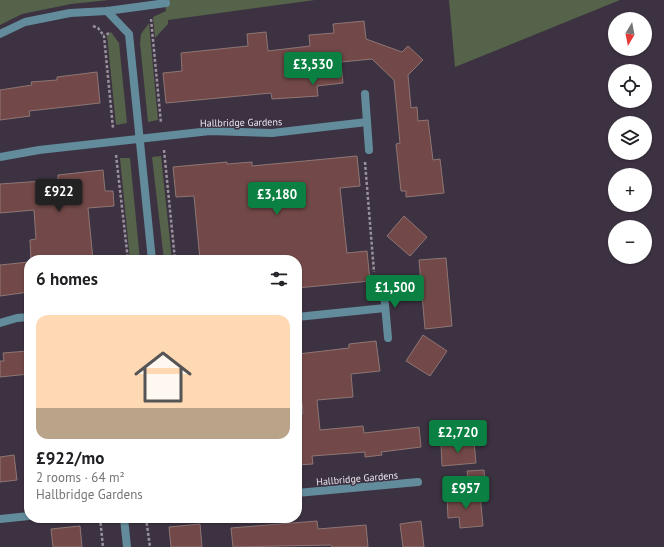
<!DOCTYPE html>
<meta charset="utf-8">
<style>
:root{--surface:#fff;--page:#f6f6f6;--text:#202124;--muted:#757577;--line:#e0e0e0;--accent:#0b8043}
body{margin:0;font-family:"PT Sans",sans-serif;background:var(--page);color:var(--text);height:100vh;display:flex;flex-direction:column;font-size:15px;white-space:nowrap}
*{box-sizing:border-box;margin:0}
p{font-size:13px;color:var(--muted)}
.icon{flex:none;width:22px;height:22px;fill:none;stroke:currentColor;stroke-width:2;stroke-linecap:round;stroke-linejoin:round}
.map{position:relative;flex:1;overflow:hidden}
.side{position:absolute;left:24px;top:255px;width:278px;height:268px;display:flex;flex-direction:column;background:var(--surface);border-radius:16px;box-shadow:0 1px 3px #0004}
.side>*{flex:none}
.needle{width:26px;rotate:190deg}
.tools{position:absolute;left:608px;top:12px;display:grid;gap:8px}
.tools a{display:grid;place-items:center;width:44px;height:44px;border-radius:50%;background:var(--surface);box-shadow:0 1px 3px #0004;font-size:20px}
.price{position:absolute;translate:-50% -34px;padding:0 9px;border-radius:4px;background:var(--accent);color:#fff;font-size:13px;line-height:26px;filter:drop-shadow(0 1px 2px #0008)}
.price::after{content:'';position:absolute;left:50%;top:24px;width:12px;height:9px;margin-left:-6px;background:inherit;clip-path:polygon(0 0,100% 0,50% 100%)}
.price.selected{background:#222;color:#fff}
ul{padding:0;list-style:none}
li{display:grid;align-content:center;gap:8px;height:212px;padding:0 12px}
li+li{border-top:1px solid var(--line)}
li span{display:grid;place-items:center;height:124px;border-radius:12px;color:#555}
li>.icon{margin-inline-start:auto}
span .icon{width:72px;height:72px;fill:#fffc;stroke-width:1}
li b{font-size:17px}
h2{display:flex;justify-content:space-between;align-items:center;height:48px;padding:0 12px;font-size:17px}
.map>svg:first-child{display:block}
.green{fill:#546349}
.building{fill:#724948;stroke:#8e7675}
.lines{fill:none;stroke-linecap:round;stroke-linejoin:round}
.path{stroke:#99919c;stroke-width:2.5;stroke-dasharray:3 2;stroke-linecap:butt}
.minor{stroke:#628c9c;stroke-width:8}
.labels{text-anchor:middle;stroke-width:3;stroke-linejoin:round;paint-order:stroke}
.street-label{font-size:10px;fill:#ede7f0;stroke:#3d3241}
</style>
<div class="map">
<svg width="664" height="547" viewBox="0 0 664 547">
<rect width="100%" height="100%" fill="#3d3241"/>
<g class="green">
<path d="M0 0H109L71 4 22 14 0 25Z"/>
<path d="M165 0H315L168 20V24L155 38 153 17 166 11Z"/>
<path d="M449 0H620L455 67Z"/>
<path d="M149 23 158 120 148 122 140 43 141 34Z"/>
<path d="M111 32 119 43 127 123 116 125 107 35Z"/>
<path d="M161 156 172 260H164L152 157Z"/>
<path d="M120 158H130L140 260H130Z"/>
</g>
<g class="building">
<path d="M364 21 366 39 402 52 408 46 423 60 408 75 411 108 417 107 418 121 428 120 433 160 440 159 444 193 406 197V191H401L396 144 400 143 394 80 372 59 341 62 343 83 317 86 318 96 272 99 271 93 166 103 163 73 182 71 181 53 248 46 247 34 266 32 268 51 310 46 309 35 334 33 333 24Z"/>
<path d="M97 72 100 103 29 111 30 116 0 120V90L32 85 31 82 57 80V77Z"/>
<path d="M357 156 360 186 340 188 345 235 347 253 367 251 370 281 297 288V260H200L194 196 176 197 173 167 227 162V164L252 162V166Z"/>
<path d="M103 170 105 191H113L114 206 88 208 93 260H31L30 240 36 239 34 210 0 213V184L58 180V175Z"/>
<path d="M404 216 427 237 410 256 387 236Z"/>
<path d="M446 258 452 326 425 329 419 260Z"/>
<path d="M29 262V292L0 296V265Z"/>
<path d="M423 335 447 351 430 376 406 361Z"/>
<path d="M376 341 380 371 351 374 353 397 317 400 320 430 363 426 364 433 419 427 421 447 381 452 382 455 365 457V452L312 456 313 464 297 465V415L303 414 302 402H297V387H301L298 354 349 348V344Z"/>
<path d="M28 351 29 374 0 377V361H4L3 353Z"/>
<path d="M474 441 476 463 442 466 441 444Z"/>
<path d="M14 455 17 480 0 482V457Z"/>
<path d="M484 470 485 486 469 488 467 471Z"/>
<path d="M480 494 483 526 460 528 459 517 448 518 447 497Z"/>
<path d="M317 521 318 529 366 525 368 547H332L331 545 233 547 231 528Z"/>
<path d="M421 521 424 547H403L400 524Z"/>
<path d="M200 524 202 547H171L169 527Z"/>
<path d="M80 526 82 547H53L51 529Z"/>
</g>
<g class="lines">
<g class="path">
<path d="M151 19 161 123"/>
<path d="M93 26 98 28 104 36"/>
<path d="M109 33 104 36 113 128"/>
<path d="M164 150 175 260"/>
<path d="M116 155 128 260"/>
<path d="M365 162 374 272"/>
<path d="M100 518 103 547"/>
<path d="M146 518 150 547"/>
</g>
<g class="minor">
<path d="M107 11 129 34 152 260"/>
<path d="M0 34 25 22 70 13 107 11 166 3"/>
<path d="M365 94 369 150"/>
<path d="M0 157 39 150 210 131 272 133 367 122"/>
<path d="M383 282 388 338"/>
<path d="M297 317 385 308"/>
<path d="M0 323 17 318 29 317"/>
<path d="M297 493 418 482"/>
<path d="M124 518 127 547"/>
<path d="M0 519 29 516"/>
</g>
</g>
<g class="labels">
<g class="street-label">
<text transform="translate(241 122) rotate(-1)" y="4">Hallbridge Gardens</text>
<text transform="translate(357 478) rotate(-5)" y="4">Hallbridge Gardens</text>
</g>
</g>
</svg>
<div class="tools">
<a><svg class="needle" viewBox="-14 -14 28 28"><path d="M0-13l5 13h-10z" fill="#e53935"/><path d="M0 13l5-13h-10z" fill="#757577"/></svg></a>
<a><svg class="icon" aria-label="locate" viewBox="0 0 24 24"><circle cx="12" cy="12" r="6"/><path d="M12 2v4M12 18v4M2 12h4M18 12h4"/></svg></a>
<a><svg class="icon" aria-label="layers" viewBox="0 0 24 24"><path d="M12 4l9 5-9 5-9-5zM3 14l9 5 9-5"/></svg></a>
<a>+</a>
<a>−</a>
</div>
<b class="price" style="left:313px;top:86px">£3,530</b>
<b class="price selected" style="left:59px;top:213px">£922</b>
<b class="price" style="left:277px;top:216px">£3,180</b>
<b class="price" style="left:395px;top:309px">£1,500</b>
<b class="price" style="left:458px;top:454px">£2,720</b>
<b class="price" style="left:466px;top:510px">£957</b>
<section class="side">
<h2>6 homes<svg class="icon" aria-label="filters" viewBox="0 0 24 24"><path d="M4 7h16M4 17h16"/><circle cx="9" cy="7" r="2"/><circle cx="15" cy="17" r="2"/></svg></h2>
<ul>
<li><span style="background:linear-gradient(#ffd9b3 75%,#b9a48a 0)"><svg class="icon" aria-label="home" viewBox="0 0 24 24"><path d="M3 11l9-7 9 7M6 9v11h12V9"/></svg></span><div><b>£922/mo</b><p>2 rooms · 64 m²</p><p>Hallbridge Gardens</p></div></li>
</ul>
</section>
</div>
